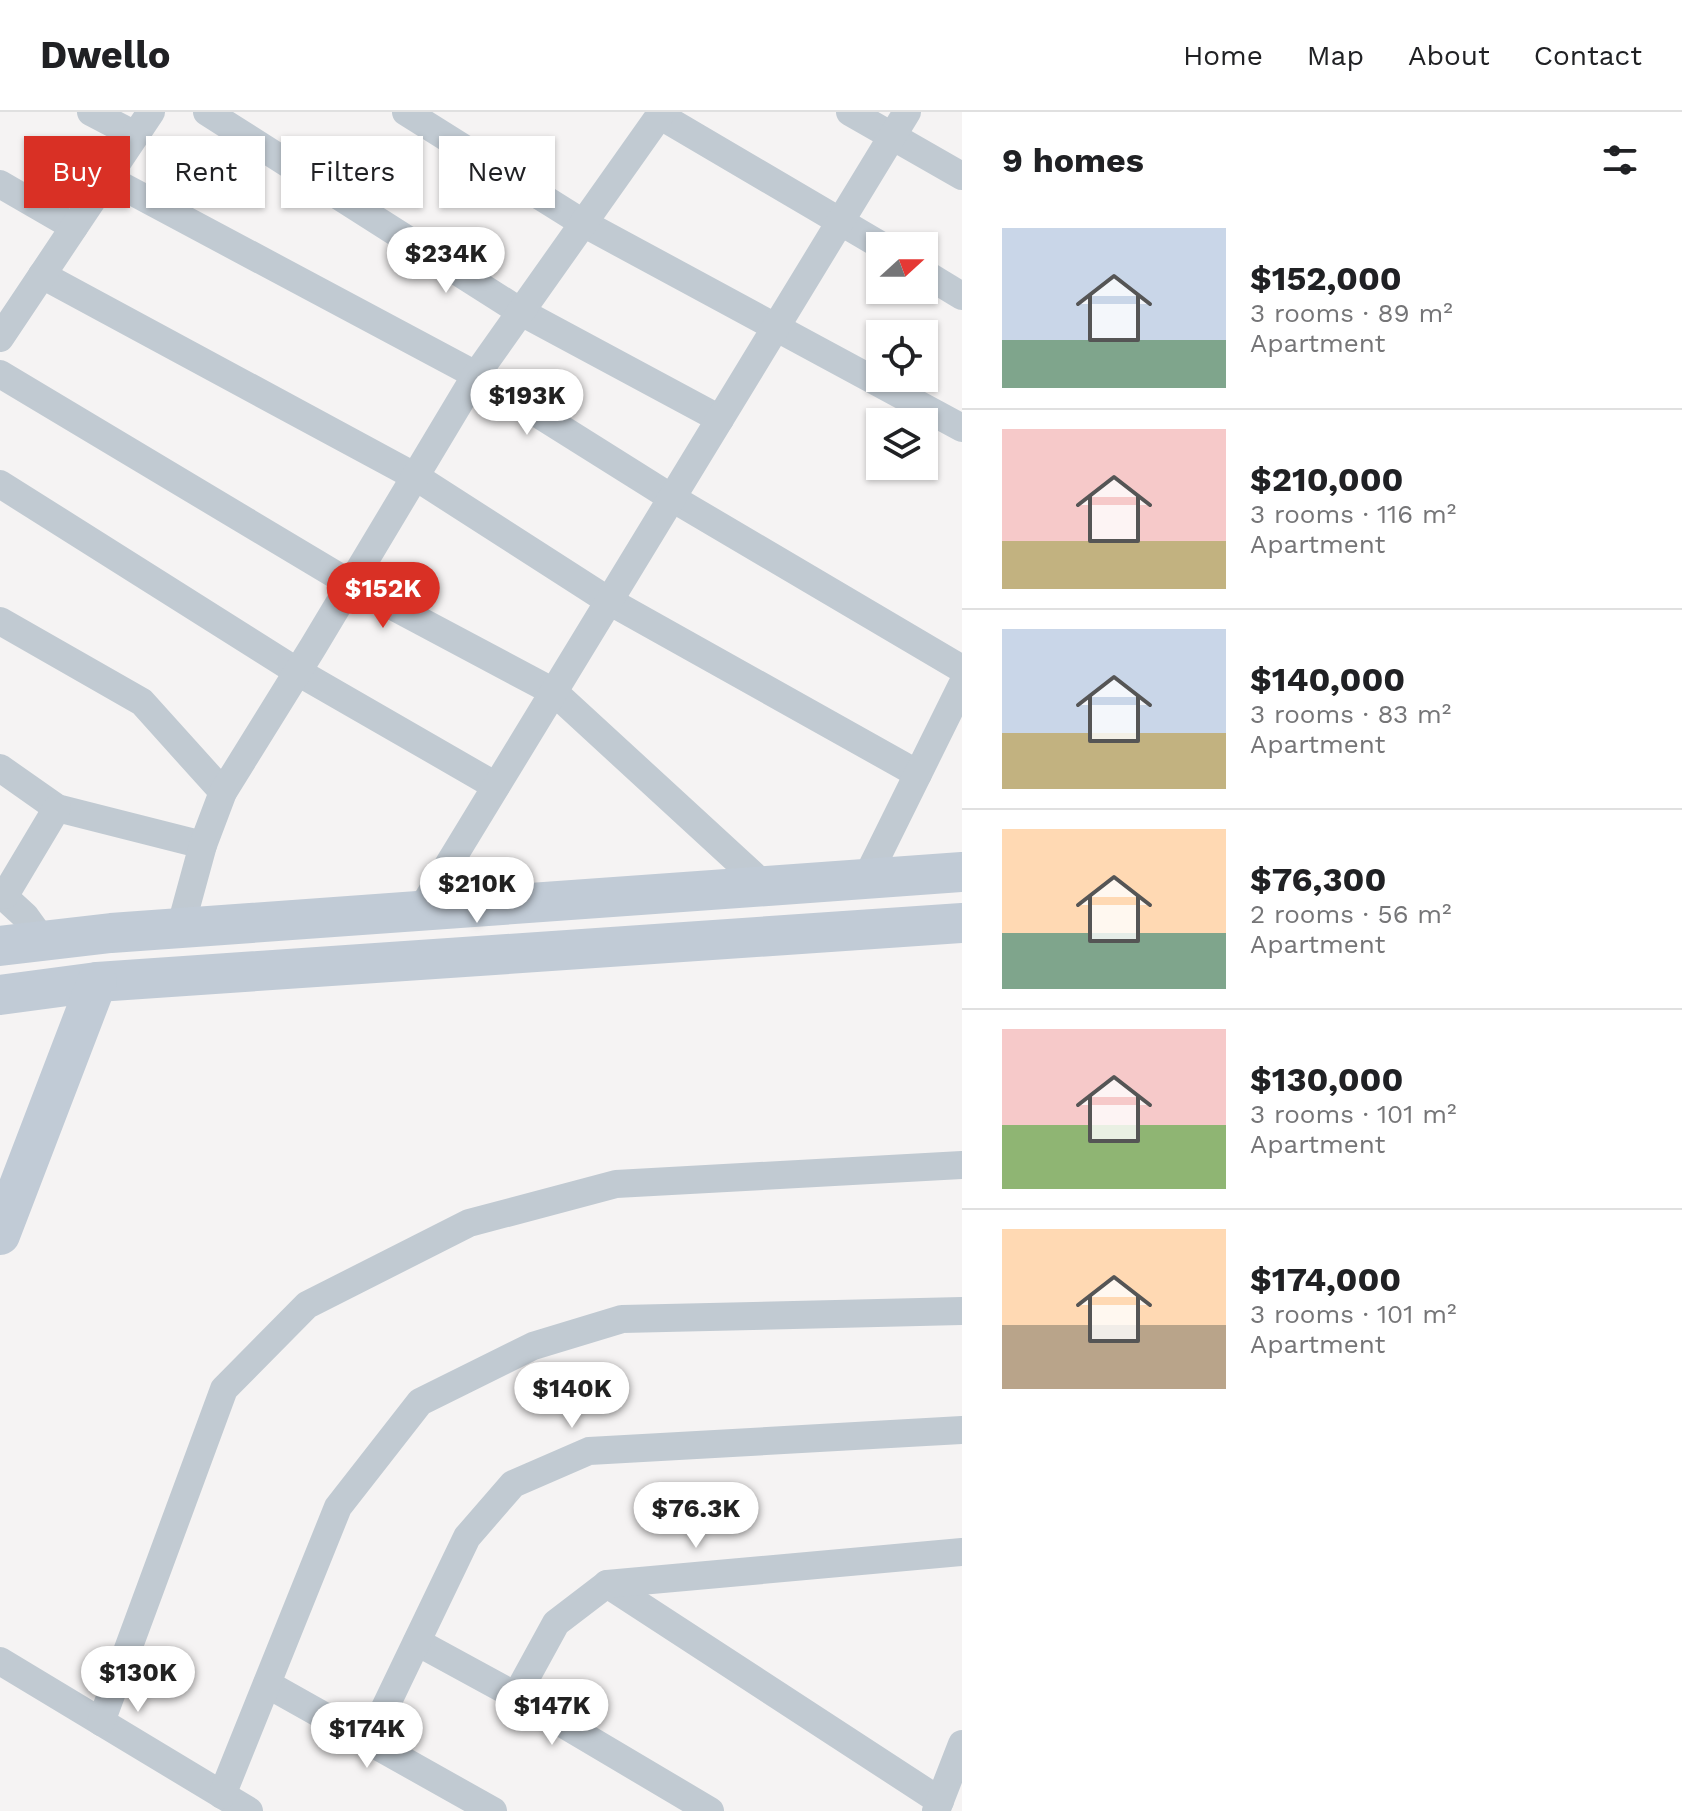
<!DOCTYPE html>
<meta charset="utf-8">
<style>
:root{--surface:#fff;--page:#f6f6f6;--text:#202124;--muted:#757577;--line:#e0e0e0;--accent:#d93025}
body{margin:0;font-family:"Work Sans",sans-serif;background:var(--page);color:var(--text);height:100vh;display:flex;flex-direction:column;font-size:30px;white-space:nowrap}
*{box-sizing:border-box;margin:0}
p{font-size:26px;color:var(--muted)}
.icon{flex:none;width:44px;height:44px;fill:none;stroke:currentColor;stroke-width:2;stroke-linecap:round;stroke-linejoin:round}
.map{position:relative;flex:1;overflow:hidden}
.panel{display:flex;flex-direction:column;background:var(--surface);width:720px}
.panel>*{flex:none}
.banner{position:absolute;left:24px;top:24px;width:760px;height:72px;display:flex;gap:16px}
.needle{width:52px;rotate:69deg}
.buttons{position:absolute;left:866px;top:120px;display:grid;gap:16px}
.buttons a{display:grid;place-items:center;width:72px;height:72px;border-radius:0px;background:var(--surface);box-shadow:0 2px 6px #0004;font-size:40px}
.price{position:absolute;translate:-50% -68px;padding:0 18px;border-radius:28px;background:#fff;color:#222;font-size:26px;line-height:52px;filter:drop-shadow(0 2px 4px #0008)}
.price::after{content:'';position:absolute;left:50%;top:48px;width:24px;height:18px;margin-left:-12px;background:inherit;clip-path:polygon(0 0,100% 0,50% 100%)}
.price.active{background:var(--accent);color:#fff}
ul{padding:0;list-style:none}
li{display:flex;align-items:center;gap:24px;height:200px;padding:0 40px}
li+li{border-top:2px solid var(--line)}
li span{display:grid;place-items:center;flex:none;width:224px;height:160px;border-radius:0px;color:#555}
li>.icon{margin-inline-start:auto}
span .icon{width:96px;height:96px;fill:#fffc;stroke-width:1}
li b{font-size:34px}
h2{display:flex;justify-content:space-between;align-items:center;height:96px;padding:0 40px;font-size:34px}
.chip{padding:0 28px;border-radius:0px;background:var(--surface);box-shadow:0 2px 6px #0004;font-size:28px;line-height:72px}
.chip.active{background:var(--accent);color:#fff}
header{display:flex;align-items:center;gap:48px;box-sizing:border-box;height:112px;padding:0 40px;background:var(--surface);border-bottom:2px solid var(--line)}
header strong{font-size:38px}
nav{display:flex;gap:44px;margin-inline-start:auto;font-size:28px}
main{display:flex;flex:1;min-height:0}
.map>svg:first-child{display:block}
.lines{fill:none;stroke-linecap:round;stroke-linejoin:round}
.street{stroke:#c1cad2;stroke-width:28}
.secondary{stroke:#c1cbd6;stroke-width:40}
</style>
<header>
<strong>Dwello</strong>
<nav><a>Home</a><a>Map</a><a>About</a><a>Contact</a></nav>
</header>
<main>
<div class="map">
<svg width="962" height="1699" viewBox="0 0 962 1699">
<rect width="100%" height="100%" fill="#f5f3f3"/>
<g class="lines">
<g class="street">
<path d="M91 0 135 23"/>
<path d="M207 0 521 200 720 307"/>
<path d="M406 0 583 111 962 316"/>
<path d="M850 0 962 64"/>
<path d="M659 3 882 134"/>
<path d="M107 66 476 263 672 386 962 557"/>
<path d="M0 72 74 115"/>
<path d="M924 161 962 184"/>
<path d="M42 163 416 365 609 489 918 662"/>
<path d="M0 226 151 0"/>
<path d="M0 262 351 472 554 580 765 774"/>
<path d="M0 372 298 560 496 674"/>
<path d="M0 509 142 590 223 680"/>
<path d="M0 656 57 696 203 733"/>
<path d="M866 767 962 573"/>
<path d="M0 781 25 804 43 829"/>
<path d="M5 783 57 696"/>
<path d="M419 801 907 0"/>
<path d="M180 817 203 733 223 680 313 535 476 263 662 0"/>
<path d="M607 1472 940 1689"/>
<path d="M417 1530 516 1584 710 1699"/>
<path d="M0 1549 249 1699"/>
<path d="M267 1572 493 1699"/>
<path d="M516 1584 556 1511 607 1472 962 1440"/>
<path d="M101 1610 224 1277 307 1193 469 1111 616 1072 962 1053"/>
<path d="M369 1629 467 1425 513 1372 589 1339 962 1318"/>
<path d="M222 1683 338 1395 420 1290 533 1234 622 1207 962 1199"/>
<path d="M936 1699 962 1632"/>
</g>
<g class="secondary">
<path d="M0 834 111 821 962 760"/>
<path d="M0 883 97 870 962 811"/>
<path d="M0 1123 97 870"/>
</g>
</g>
</svg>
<div class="buttons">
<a><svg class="needle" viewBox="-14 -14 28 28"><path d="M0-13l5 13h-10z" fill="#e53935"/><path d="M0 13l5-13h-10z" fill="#757577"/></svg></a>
<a><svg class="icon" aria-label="locate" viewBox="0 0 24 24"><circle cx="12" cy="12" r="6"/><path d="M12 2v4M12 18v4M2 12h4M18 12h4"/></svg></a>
<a><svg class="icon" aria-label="layers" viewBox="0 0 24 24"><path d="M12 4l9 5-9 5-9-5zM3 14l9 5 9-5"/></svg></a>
</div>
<b class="price" style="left:446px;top:183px">$234K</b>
<b class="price" style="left:527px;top:325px">$193K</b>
<b class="price active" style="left:383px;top:518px">$152K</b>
<b class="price" style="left:477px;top:813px">$210K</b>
<b class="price" style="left:572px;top:1318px">$140K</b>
<b class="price" style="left:696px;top:1438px">$76.3K</b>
<b class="price" style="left:138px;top:1602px">$130K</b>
<b class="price" style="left:552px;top:1635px">$147K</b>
<b class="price" style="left:367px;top:1658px">$174K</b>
<div class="banner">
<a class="chip active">Buy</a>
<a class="chip">Rent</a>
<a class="chip">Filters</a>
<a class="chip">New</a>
</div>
</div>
<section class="panel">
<h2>9 homes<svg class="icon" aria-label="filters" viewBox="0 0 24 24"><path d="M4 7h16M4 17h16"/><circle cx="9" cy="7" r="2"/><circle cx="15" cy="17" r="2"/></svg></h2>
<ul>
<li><span style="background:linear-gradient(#c9d6e8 70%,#7fa58c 0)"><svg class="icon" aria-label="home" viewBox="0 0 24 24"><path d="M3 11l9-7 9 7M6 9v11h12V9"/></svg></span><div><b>$152,000</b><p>3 rooms · 89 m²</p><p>Apartment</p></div></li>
<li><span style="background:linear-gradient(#f6c9c9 70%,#c2b280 0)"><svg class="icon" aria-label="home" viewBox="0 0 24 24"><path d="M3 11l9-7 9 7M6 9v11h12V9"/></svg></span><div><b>$210,000</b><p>3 rooms · 116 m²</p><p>Apartment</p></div></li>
<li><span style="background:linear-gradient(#c9d6e8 65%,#c2b280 0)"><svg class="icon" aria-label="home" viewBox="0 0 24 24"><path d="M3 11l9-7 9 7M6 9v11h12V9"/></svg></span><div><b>$140,000</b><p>3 rooms · 83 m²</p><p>Apartment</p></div></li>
<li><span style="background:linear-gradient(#ffd9b3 65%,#7fa58c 0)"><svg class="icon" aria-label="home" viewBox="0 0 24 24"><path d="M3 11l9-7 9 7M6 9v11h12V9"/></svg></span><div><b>$76,300</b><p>2 rooms · 56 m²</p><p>Apartment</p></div></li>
<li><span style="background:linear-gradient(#f6c9c9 60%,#8fb573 0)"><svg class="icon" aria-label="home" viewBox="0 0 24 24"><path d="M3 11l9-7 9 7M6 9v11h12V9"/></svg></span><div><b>$130,000</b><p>3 rooms · 101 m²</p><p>Apartment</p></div></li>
<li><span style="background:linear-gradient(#ffd9b3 60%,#b9a48a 0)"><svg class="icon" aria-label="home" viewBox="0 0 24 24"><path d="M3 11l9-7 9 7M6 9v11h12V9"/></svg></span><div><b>$174,000</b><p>3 rooms · 101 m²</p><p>Apartment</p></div></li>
</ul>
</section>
</main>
